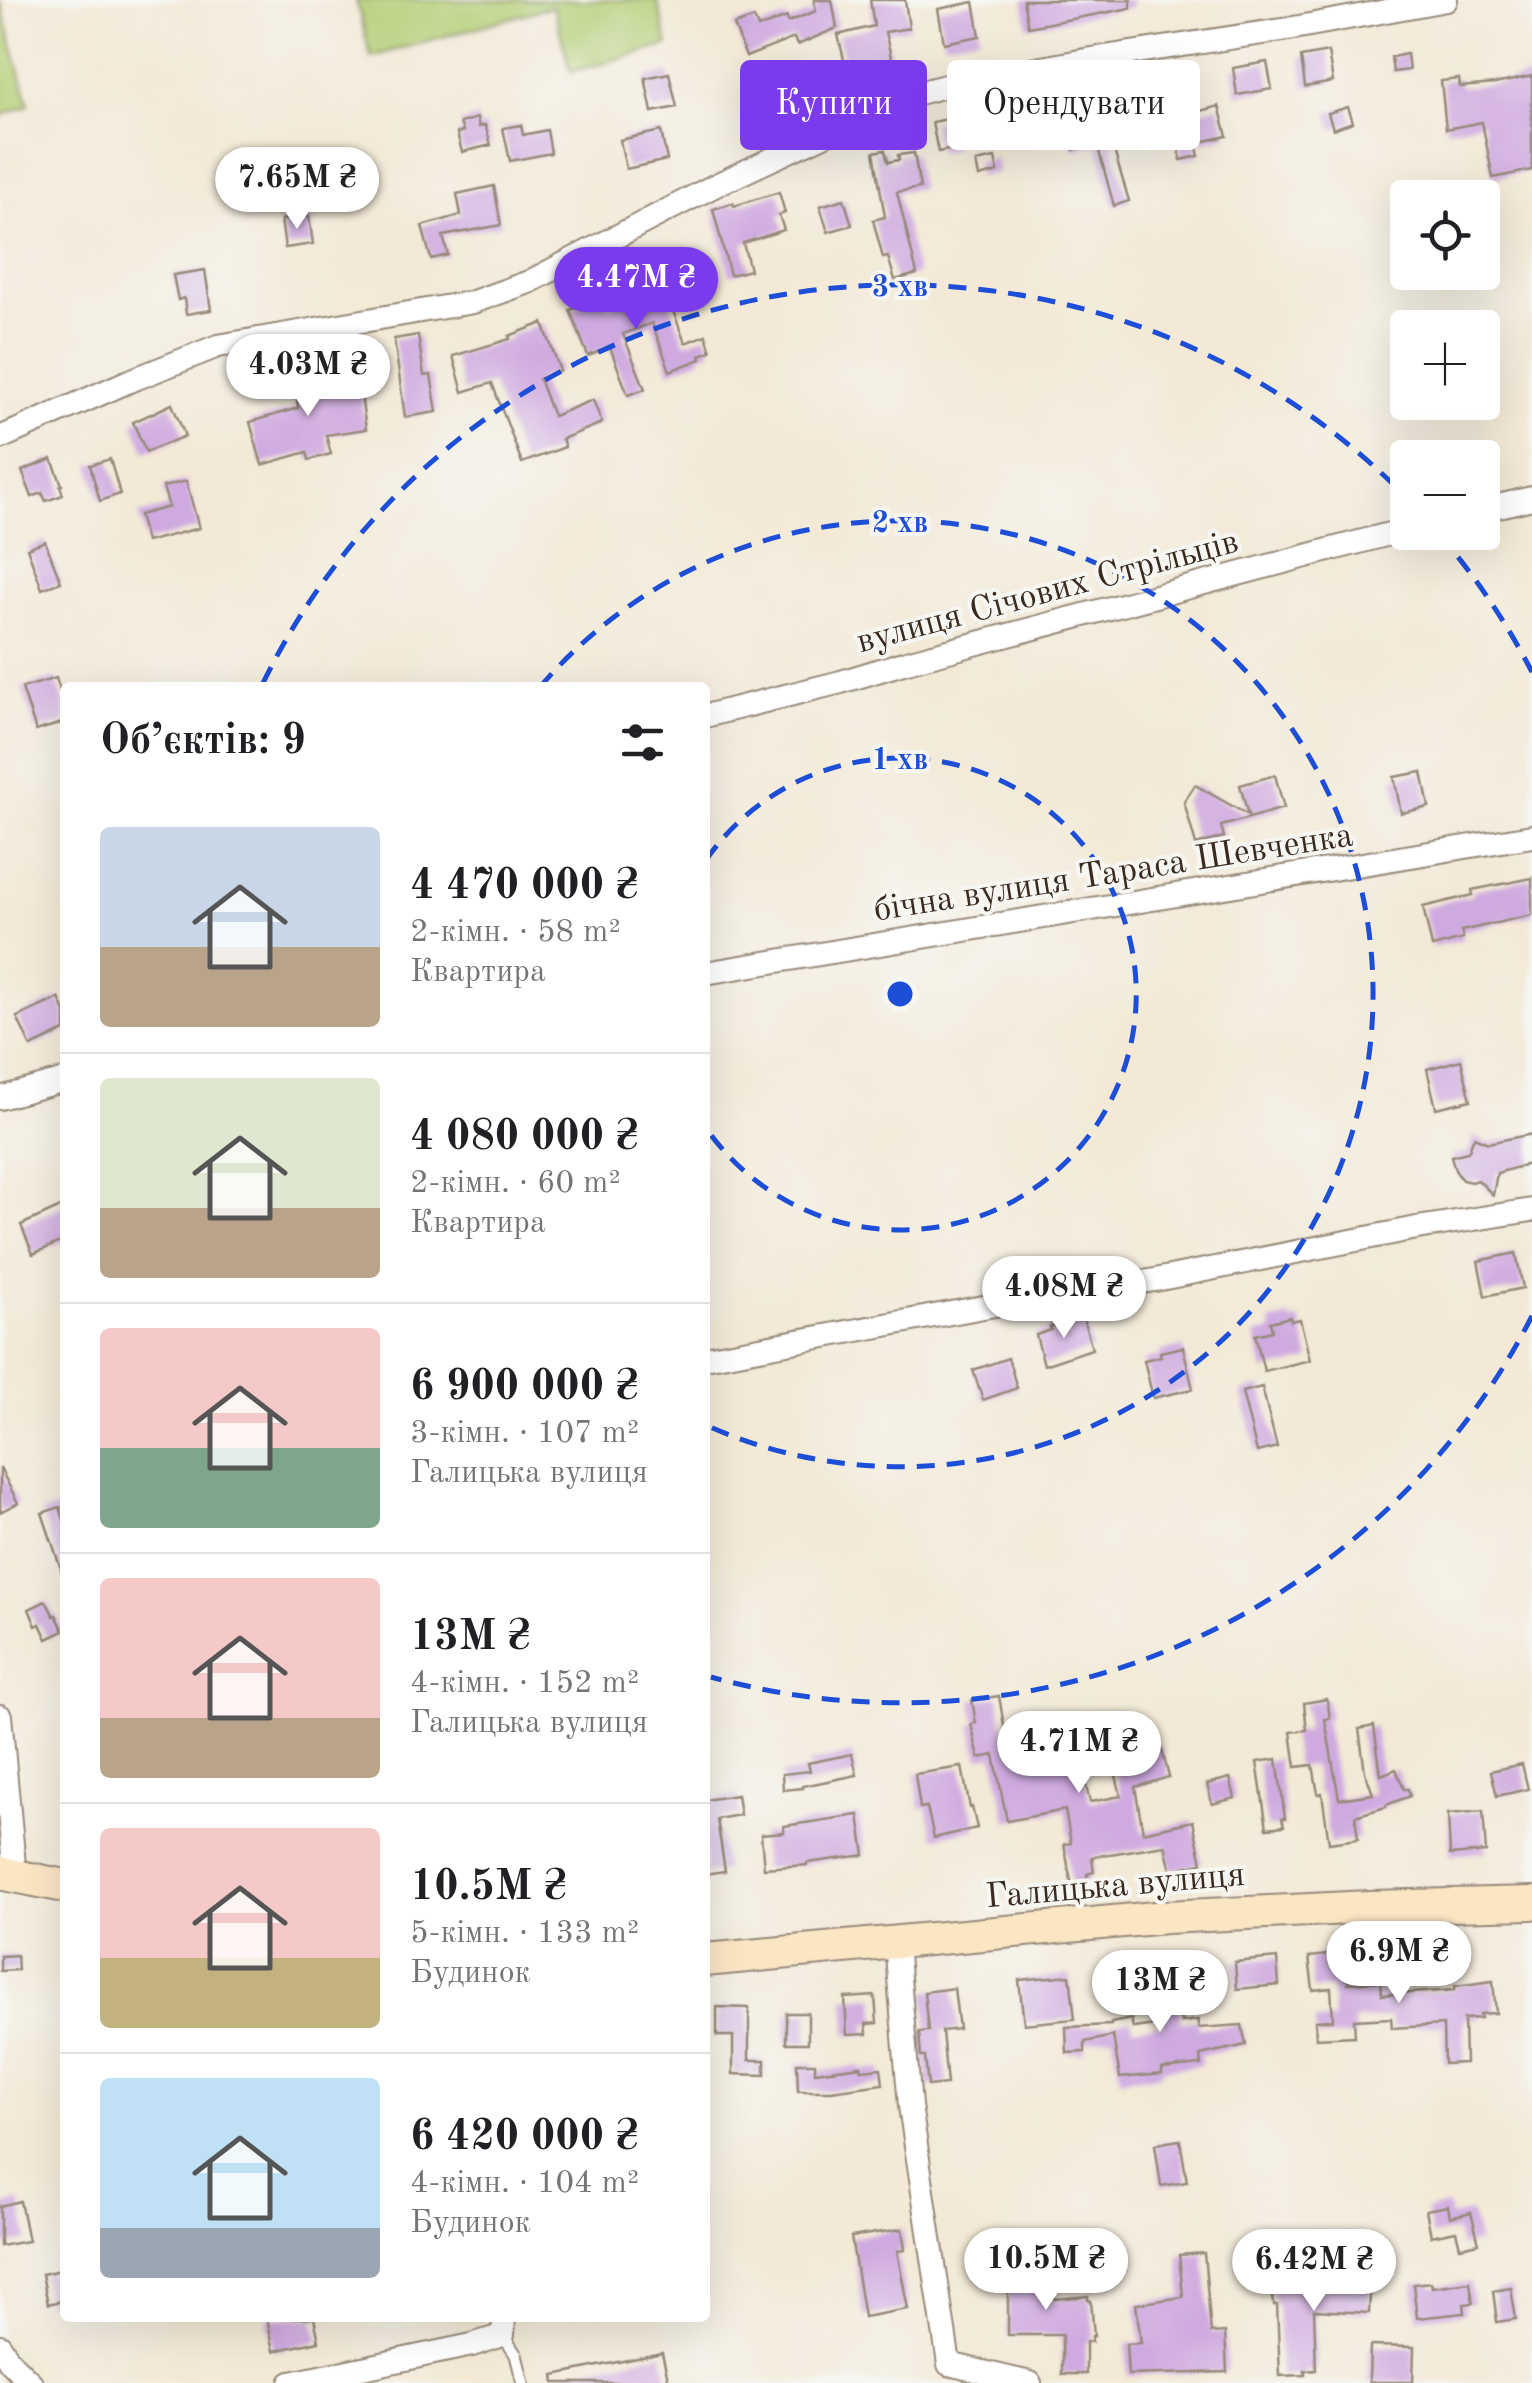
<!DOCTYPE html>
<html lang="uk">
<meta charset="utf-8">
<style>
:root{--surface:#fff;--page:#f2f2f2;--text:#202124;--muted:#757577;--line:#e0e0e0;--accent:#7c3aed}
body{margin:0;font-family:"Old Standard TT",serif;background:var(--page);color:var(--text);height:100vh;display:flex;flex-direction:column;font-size:38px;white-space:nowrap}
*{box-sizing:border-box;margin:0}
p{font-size:32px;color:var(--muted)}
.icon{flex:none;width:55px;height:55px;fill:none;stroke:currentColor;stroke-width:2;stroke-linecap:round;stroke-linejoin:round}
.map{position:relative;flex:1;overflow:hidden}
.panel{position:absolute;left:60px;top:682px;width:650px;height:1640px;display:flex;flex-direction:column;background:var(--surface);border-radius:10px;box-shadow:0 10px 40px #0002}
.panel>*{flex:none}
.top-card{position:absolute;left:740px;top:60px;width:640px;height:90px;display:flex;gap:20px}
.controls{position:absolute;left:1390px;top:180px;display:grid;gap:20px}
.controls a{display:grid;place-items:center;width:110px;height:110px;border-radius:10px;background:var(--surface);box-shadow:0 10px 40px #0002;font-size:50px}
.price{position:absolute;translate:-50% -85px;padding:0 22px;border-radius:35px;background:#fff;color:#222;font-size:32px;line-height:65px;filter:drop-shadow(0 2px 5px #0008)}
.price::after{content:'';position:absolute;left:50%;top:60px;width:30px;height:22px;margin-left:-15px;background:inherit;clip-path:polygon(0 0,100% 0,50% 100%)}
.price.on{background:var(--accent);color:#fff}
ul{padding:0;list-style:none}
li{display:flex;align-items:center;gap:30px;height:250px;padding:0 40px}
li+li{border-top:2px solid var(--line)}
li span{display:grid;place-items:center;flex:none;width:280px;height:200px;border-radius:10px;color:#555}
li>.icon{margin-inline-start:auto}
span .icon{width:120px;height:120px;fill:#fffc;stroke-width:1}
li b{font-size:42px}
h2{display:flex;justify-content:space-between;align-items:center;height:120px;padding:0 40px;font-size:42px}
.chip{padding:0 35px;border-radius:10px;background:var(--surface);box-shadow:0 10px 40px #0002;font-size:35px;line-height:90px}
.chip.on{background:var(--accent);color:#fff}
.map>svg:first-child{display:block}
.green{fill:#b2cd73;stroke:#767c48;stroke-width:2.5}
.building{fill:#cfaae0}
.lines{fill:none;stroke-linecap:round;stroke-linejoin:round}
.lane-casing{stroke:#978a7a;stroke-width:15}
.street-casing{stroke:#978a7a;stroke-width:26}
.secondary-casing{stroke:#978a7a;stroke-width:36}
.lane{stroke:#fff;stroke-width:11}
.street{stroke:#fff;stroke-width:22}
.secondary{stroke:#fbe6c4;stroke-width:32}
.ring{fill:none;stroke:#1d4ed8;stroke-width:5;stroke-dasharray:18 12}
.labels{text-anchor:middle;stroke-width:8;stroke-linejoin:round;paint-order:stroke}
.street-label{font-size:35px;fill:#3b2a1e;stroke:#f6f6f2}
.centre{fill:#1d4ed8;stroke:#f6f6f2;stroke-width:5}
.ring-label{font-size:30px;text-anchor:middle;font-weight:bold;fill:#1d4ed8;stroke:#f6f6f2;stroke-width:8;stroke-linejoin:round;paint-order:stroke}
</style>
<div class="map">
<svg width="1532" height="2383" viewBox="0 0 1532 2383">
<rect width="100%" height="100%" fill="#f6f6f2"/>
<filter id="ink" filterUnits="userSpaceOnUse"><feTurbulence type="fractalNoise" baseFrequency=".01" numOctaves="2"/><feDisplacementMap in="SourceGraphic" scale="20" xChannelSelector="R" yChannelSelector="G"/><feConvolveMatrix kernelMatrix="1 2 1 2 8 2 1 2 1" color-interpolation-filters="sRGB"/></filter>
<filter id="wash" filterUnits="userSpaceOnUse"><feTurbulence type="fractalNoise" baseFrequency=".0048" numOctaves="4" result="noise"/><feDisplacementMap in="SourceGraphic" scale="40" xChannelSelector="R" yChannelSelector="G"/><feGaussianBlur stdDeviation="2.25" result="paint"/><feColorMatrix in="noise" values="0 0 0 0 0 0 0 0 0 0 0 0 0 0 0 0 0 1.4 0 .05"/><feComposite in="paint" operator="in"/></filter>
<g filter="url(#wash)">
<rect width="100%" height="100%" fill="#f3e9d6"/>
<g class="green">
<path d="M0 0 29 105 0 116Z"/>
<path d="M356 0H657L668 45 571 72 553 6 371 57Z"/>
</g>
<g id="blocks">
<g class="building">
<path d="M814 0H832L837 28 797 45 794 38 746 57 734 25 754 18 758 28 787 17 788 22 816 11Z"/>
<path d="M870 0H905L909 28 885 32 892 61 847 72 838 35 874 26Z"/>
<path d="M1023 0H1131V8L1028 27Z"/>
<path d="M974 2 980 36 944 43 938 9Z"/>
<path d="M1328 52 1333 82 1305 87 1301 57Z"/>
<path d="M1407 54 1409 70 1393 72 1391 57Z"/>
<path d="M1267 62 1272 89 1237 95 1233 68Z"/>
<path d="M669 73 677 107 652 112 645 78Z"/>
<path d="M1532 76V170L1493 178 1482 122 1446 129 1441 81 1459 79 1460 87 1495 84Z"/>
<path d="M1154 100 1158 114 1188 107 1189 114 1219 106 1227 136 1196 143 1199 156 1181 160 1175 129 1112 144 1129 201 1114 206 1097 144 1074 150 1065 112 1093 105 1096 114Z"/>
<path d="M1030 103 1037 134 1001 142 995 118 1006 115 1004 109Z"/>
<path d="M1348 107 1353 122 1333 129 1328 113Z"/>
<path d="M477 118 479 127 485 125 491 145 462 152 457 133 463 131 460 123Z"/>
<path d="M948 119 953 149 938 152 932 122Z"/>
<path d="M521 125 523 135 547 130 551 153 510 161 503 128Z"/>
<path d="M661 131 667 160 626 169 620 140Z"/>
<path d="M885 150 888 162 899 160 898 155 914 153 920 188 897 192 917 274 895 280 888 257 883 258 873 220 885 217 874 152Z"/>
<path d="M995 158 998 172 979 177 976 162Z"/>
<path d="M494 186 501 225 443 236 448 255 431 259 422 226 461 215 457 194Z"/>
<path d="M779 192 785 213 779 215 784 230 743 243 750 270 730 275 713 209 733 203 734 206Z"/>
<path d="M844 199 852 225 828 232 820 206Z"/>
<path d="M309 216 313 244 285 248 281 220Z"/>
<path d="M205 270 211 310 186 314 184 298 178 300 173 275Z"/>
<path d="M663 284 685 343 706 335 711 351 700 355 701 359 670 371 652 323 623 334 645 389 628 395 610 347 588 356 570 310 604 297 608 306Z"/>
<path d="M543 323 560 371 539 379 553 416 593 400 602 423 562 439 565 447 522 463 492 383 463 392 453 356 510 339 509 336Z"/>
<path d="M418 335 424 376 431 375 437 412 405 417 394 339Z"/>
<path d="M309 349 316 396 360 389 366 429 326 435 331 454 309 460 307 452 262 465 250 422 298 408 292 352Z"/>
<path d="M172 404 185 436 146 452 133 422Z"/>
<path d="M52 459 62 485 60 486 63 495 46 501 42 493 32 497 22 471Z"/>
<path d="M110 459 120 494 100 501 90 465Z"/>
<path d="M186 481 199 528 146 542 139 515 169 507 163 487Z"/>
<path d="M45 541 61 582 42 589 27 548Z"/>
<path d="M56 678 65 707V722L36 731 22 688Z"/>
<path d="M1422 772 1429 807 1401 813 1394 777Z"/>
<path d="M1275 775 1284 808 1221 826 1224 837 1196 845 1184 802 1195 785 1248 815 1240 785Z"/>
<path d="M1532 878V915L1461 931 1463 939 1432 947 1423 907 1473 895 1472 890Z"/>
<path d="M59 998 65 1012V1031L31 1047 17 1017Z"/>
<path d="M1461 1060 1471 1100 1436 1108 1427 1069Z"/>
<path d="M1532 1134V1163L1497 1173 1493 1195 1478 1180 1471 1182 1462 1180 1455 1170 1451 1156 1468 1152 1474 1137 1488 1143Z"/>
<path d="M65 1205V1240L33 1254 21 1225Z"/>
<path d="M1516 1253 1523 1288 1485 1296 1478 1261Z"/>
<path d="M1075 1317 1076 1320 1083 1318 1092 1349 1044 1365 1036 1335 1051 1330 1050 1327 1059 1325 1058 1322Z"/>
<path d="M1290 1317 1291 1321 1300 1319 1310 1360 1264 1371 1255 1335 1272 1331 1270 1322Z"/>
<path d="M1183 1347 1193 1389 1153 1398 1144 1360 1161 1356 1160 1352Z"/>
<path d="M1008 1358 1017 1388 983 1400 973 1370Z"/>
<path d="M1262 1387 1277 1447 1257 1452 1242 1392Z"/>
<path d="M0 1468 18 1503 0 1512Z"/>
<path d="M60 1507 65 1524V1572H62L42 1513Z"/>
<path d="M46 1601 54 1616 56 1615 64 1631 47 1639 40 1624 36 1626 29 1609Z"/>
<path d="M999 1696 1005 1732 1024 1727 1026 1732H1029L1040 1765 1079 1757 1090 1802 1121 1796 1114 1767 1120 1766 1116 1751 1135 1746 1136 1753 1161 1746 1169 1777 1135 1787 1143 1832 1193 1821 1202 1863 1171 1870 1165 1845 1092 1857 1094 1872 1087 1874 1088 1883 1072 1886 1064 1844 1071 1843 1065 1810 1007 1821 994 1755 979 1758 971 1724 976 1723 972 1700Z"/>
<path d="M1327 1699 1330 1718 1325 1719 1339 1799 1373 1794 1365 1772 1359 1729 1374 1726 1381 1775 1396 1769 1404 1789H1408L1410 1796 1386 1805V1807L1355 1816 1358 1839 1329 1843 1322 1793 1318 1794 1313 1765 1296 1767 1291 1732 1307 1730 1304 1703Z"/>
<path d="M852 1754 857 1775 803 1786V1788L783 1790 782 1774 810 1771 808 1763Z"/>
<path d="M1277 1759 1285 1818H1282L1284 1826 1267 1828 1257 1762Z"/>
<path d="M1522 1764 1528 1789 1497 1796 1491 1771Z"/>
<path d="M962 1767 970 1808 972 1807 977 1828 934 1838 927 1807 920 1808 915 1774Z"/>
<path d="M1230 1778 1235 1798 1212 1804 1207 1784Z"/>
<path d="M737 1795 740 1815 717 1819 725 1871 705 1874V1800Z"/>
<path d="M1483 1811 1486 1852 1450 1855 1448 1814Z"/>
<path d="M859 1815 865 1855 807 1863V1865L764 1868 761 1834 784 1832V1826Z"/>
<path d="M1345 1953 1348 1983 1381 1981 1382 1995 1455 1990V1986L1493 1981 1496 2013 1480 2014 1481 2018 1464 2019 1465 2063 1444 2064 1443 2025 1392 2028 1391 2018 1354 2020 1355 2036 1316 2038 1315 2021 1333 2020 1331 1988 1313 1990 1309 1957Z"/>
<path d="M17 1955 18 1970 0 1971V1956Z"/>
<path d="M1277 1958 1279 1985 1237 1989 1235 1962Z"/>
<path d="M1186 1966 1188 1988 1177 1989 1181 2022 1198 2020V2028L1242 2025 1246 2045 1200 2055 1201 2065 1162 2069V2074L1120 2078 1113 2036 1085 2042V2052L1067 2053 1066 2027 1111 2025V2023L1131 2019 1133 2028 1163 2024 1154 1969Z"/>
<path d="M1070 1975 1075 2019 1024 2024 1019 1980Z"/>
<path d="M954 1988 959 2029 942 2031 947 2084 928 2086 925 2057H921L919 2032 928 2031 924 1992Z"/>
<path d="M875 1996 877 2023 866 2024 867 2034 847 2035 845 1998Z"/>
<path d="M717 2007 749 2008V2060H765V2075L733 2074V2036H717Z"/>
<rect x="786" y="2013" width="22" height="30"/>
<path d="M797 2063H815V2072L861 2066 862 2070 881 2068 883 2084 831 2091H798Z"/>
<path d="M1180 2140 1187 2182 1161 2186 1155 2144Z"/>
<path d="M20 2201 28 2241 0 2246V2206Z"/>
<path d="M1448 2206 1450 2217 1471 2212 1479 2243 1460 2247 1456 2231 1431 2236 1426 2210Z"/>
<path d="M902 2229 905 2250 897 2251 908 2309 864 2317 851 2237Z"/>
<path d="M1204 2253 1211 2333 1225 2332 1227 2372 1128 2375 1126 2344 1141 2343 1136 2304 1183 2297 1179 2255Z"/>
<path d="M1030 2258 1032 2288 1055 2299 1088 2296V2300L1091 2301 1094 2336H1092V2342H1086V2374H1062V2335H1008V2280L990 2281 989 2261Z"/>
<path d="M65 2269V2300L48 2304 42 2274Z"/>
<path d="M1327 2271V2274L1371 2276 1369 2313 1314 2310 1316 2370 1305 2371V2375L1280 2376 1277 2305H1274L1272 2288 1305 2284 1304 2274Z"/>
<path d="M1431 2282 1432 2287 1470 2282 1473 2303 1464 2304 1465 2313 1417 2318 1413 2284Z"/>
<path d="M1511 2288 1516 2319 1497 2322 1493 2291Z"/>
<path d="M267 2318H314L319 2341 274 2351Z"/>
<path d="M1370 2346 1414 2347 1413 2382H1369Z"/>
<path d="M662 2353 669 2383H555L554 2375Z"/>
</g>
</g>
</g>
<g filter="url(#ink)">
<use href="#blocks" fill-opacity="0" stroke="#978a7a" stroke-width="2.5"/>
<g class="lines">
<g class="lane-casing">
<path id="lane" d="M503 2335 516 2355 523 2383"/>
</g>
<g class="street-casing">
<g id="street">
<path d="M0 438 127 382 218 346 473 302 529 282 714 186 907 96 949 85 1091 59 1288 29 1446 0"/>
<path d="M1482 510 1532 498"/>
<path d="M705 716 841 682 903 663 1408 529"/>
<path d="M705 973 1532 836"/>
<path d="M0 1098 65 1080"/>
<path d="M705 1358 1000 1304 1155 1280 1417 1228 1532 1210"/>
<path d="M0 1716 15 1876"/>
<path d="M896 1943 910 2106 949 2364 1030 2383"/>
<path d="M0 2346 10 2362 31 2383"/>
<path d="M291 2383 472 2345 503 2335 504 2318"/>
</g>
</g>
<g class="secondary-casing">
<g id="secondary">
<path d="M0 1873 65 1886"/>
<path d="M705 1960 1166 1917 1369 1907 1532 1903"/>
</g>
</g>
<use href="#lane" class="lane"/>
<use href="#street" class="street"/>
<use href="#secondary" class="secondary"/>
</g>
</g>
<g class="ring">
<path d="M706 860A236 236 0 1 1 706 1128"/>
<path d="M540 687A473 473 0 1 1 708 1426"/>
<path d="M1532 1316A709 709 0 0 1 711 1677M263 683A709 709 0 0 1 1406 497M1439 534A709 709 0 0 1 1532 672"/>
</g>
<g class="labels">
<g class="street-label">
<text transform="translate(1047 590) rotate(-15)" y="12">вулиця Січових Стрільців</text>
<text transform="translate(1113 871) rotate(-9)" y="12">бічна вулиця Тараса Шевченка</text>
<text transform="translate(1115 1884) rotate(-5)" y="12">Галицька вулиця</text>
</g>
</g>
<circle cx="900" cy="994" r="15" class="centre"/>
<g class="ring-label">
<text x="900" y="296">3 хв</text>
<text x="900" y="532">2 хв</text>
<text x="900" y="769">1 хв</text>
</g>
</svg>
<div class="controls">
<a><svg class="icon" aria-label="locate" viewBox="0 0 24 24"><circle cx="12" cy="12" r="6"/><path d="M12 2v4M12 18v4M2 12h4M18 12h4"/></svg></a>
<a>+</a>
<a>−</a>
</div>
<b class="price" style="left:297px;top:232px">7.65M ₴</b>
<b class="price on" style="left:636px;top:332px">4.47M ₴</b>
<b class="price" style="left:308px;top:419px">4.03M ₴</b>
<b class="price" style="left:1064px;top:1341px">4.08M ₴</b>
<b class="price" style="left:1079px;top:1796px">4.71M ₴</b>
<b class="price" style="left:1399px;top:2006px">6.9M ₴</b>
<b class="price" style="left:1160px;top:2035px">13M ₴</b>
<b class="price" style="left:1046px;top:2313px">10.5M ₴</b>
<b class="price" style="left:1314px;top:2314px">6.42M ₴</b>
<div class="top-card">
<a class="chip on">Купити</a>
<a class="chip">Орендувати</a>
</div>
<section class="panel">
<h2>Об’єктів: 9<svg class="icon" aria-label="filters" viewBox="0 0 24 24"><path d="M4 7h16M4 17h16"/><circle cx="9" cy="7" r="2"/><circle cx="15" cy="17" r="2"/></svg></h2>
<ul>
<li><span style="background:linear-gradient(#c9d6e8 60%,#b9a48a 0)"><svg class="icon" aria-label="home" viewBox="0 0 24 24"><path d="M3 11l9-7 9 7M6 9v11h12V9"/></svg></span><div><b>4 470 000 ₴</b><p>2-кімн. · 58 m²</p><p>Квартира</p></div></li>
<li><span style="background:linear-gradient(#dfe7d0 65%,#b9a48a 0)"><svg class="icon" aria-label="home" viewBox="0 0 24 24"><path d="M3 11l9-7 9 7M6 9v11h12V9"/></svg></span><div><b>4 080 000 ₴</b><p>2-кімн. · 60 m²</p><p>Квартира</p></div></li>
<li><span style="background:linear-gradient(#f6c9c9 60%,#7fa58c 0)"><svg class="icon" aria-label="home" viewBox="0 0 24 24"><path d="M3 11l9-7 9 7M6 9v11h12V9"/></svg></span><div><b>6 900 000 ₴</b><p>3-кімн. · 107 m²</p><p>Галицька вулиця</p></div></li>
<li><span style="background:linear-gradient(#f6c9c9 70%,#b9a48a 0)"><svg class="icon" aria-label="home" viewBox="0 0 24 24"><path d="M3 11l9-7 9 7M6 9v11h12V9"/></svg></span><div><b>13M ₴</b><p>4-кімн. · 152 m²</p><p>Галицька вулиця</p></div></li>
<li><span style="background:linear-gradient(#f6c9c9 65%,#c2b280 0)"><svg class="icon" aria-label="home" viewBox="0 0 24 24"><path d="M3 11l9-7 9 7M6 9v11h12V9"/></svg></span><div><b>10.5M ₴</b><p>5-кімн. · 133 m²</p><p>Будинок</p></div></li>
<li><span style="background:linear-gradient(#bfe0f5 75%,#9aa5b1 0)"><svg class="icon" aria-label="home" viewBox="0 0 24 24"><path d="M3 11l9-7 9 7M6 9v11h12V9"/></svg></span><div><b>6 420 000 ₴</b><p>4-кімн. · 104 m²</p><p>Будинок</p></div></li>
</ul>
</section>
</div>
